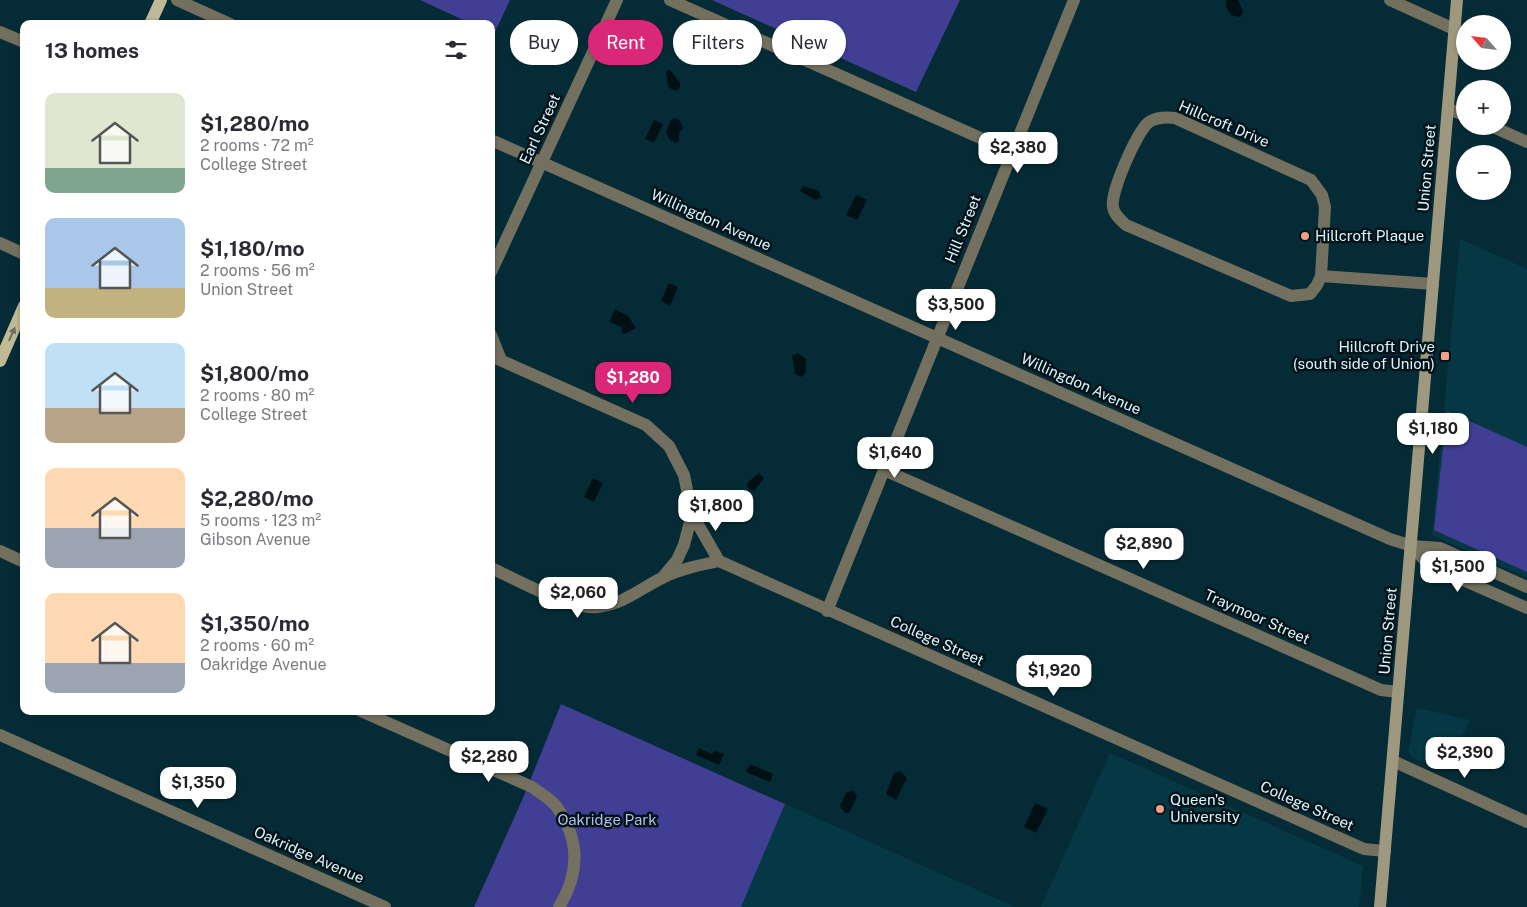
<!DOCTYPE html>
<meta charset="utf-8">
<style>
:root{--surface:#fff;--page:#f2f2f3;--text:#2b2b33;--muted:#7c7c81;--accent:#db2777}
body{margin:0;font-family:"Public Sans",sans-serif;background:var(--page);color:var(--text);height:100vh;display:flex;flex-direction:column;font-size:19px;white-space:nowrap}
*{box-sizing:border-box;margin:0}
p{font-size:16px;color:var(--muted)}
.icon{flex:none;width:28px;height:28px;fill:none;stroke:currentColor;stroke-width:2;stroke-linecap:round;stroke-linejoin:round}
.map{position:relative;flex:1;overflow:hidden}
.details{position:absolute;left:20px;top:20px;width:475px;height:695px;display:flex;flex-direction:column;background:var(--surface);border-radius:10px;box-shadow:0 1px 4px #0004}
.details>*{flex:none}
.hud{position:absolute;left:510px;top:20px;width:475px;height:45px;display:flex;gap:10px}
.needle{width:32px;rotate:298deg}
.buttons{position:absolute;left:1456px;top:15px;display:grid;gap:10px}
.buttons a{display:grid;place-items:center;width:55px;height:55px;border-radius:50%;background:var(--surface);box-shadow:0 1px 4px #0004;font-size:25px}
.price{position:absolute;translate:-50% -42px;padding:0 11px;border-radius:10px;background:#fff;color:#222;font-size:16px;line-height:32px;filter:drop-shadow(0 1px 2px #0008)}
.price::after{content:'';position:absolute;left:50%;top:30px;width:15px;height:11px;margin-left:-8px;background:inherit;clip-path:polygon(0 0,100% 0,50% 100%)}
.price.active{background:var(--accent);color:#fff}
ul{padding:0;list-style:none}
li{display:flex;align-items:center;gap:15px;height:125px;padding:0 25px}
li span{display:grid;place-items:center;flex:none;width:140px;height:100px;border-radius:10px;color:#555}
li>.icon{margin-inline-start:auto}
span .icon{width:60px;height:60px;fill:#fffc;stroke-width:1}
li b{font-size:21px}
h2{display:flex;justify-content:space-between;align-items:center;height:60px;padding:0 25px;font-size:21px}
.tag{padding:0 18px;border-radius:22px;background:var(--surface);box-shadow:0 1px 4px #0004;font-size:18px;line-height:45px}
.tag.active{background:var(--accent);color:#fff}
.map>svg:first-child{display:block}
.built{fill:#053844}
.green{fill:#403f94}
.water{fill:#001015}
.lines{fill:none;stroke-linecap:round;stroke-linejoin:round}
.street{stroke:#73705f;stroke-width:12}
.secondary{stroke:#9e997e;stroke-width:12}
.primary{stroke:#bfb995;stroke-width:12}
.oneway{fill:#6a6e5d}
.poi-dot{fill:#f39f83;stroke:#011318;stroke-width:2}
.labels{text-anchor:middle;stroke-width:5;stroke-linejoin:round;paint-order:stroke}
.street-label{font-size:15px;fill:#dcf5fd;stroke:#011318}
.poi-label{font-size:15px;fill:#dcf5fd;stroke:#011318;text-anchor:start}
.park-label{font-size:15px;fill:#b5bcec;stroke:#011318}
</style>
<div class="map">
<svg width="1527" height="907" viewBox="0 0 1527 907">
<rect width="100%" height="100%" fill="#052c36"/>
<g class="built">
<path d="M1460 239 1527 269V578L1432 535Z"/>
<path d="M1417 708 1470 720 1445 771 1412 757 1408 752Z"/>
<path d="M1110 753 1363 866 1359 907H1041Z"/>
<path d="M785 804 1015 907H741Z"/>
</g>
<g class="green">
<path d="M420 0H510L494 34 491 32V24H472Z"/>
<path d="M712 0H960L916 92Z"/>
<path d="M1447 411 1527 447V572L1434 530Z"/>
<path d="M561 704 785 804 741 907H474L523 798Z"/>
</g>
<g class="water">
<path d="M1226 0H1238L1243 11 1240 17 1231 15 1226 7Z"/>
<path d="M668 69 671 71 680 83V88L675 91 668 87 666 73Z"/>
<path d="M676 118 680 121 683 128 679 133V142L676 143 670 140 666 133 671 120Z"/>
<path d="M654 120 663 124 654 143 645 139Z"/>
<path d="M803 186 819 191 821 197 816 200 800 191Z"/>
<path d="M856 195 867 200 857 220 846 215Z"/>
<path d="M669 283 678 287 670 306 661 301Z"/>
<path d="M615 309 628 316 636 328 625 334 622 333V327L609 322Z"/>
<path d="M798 353 806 359V372L802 377 795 374 792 356Z"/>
<path d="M759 473 764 478 755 490H750L747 487 748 482Z"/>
<path d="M593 478 603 483 594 502 584 497Z"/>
<path d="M699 748 711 754 716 751 724 754 719 765 696 755Z"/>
<path d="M750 764 773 774 770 782 746 772Z"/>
<path d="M900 771 907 778 896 800 886 794 894 773Z"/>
<path d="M853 790 857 797 849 813H845L840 806 846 793Z"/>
<path d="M1035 803 1048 809 1036 833 1024 827Z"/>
</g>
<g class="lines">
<g class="street">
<path d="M177 0 230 24"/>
<path d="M670 0 1012 152"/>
<path d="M1390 0 1454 29"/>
<path d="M0 32 24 42"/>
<path d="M1448 109 1465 115"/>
<path d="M1491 126 1527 142"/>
<path d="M491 140 1390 539 1412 546 1440 548 1527 587"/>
<path d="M0 243 24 254"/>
<path d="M491 272 617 0"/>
<path d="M1321 276 1325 207 1322 195 1311 180 1175 118C1166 117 1157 117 1149 122 1137 131 1110 193 1113 207 1114 215 1121 220 1126 225L1291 296 1310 294 1317 285 1321 276 1433 284"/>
<path d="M491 335 501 360"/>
<path d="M491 356 646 425 669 446 684 475 692 514 684 545 677 560 662 578"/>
<path d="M884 470 1381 690 1398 692"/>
<path d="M692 514 719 561 1364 849 1385 851"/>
<path d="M1412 546 1429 565 1527 608"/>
<path d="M0 551 24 562"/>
<path d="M491 568C518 580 570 610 598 607 624 604 641 588 664 577 681 569 700 565 719 561"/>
<path d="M827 611 1074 0"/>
<path d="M361 711 532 787C540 793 551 799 556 806 580 839 580 873 559 907"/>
<path d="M0 735 385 907"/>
<path d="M1393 761 1527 822"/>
</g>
<path class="secondary" d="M1380 907 1457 0"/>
<g class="primary">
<path d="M150 24 161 0"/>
<path d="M0 361 24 306"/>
</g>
</g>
<defs><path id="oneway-solid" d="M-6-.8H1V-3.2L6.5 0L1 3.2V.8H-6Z" transform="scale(1.25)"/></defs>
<use class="oneway" href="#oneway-solid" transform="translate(12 334) rotate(-66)"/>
<g class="poi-dot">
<circle cx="1305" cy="236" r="5"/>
<rect x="1440" y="351" width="10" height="10" rx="2.5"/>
<circle cx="1160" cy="809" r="5"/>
</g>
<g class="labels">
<g class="street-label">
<text transform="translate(1224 124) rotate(23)" y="5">Hillcroft Drive</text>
<text transform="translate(540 129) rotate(-65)" y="5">Earl Street</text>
<text transform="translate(1427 168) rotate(-85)" y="5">Union Street</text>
<text transform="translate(711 220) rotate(24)" y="5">Willingdon Avenue</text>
<text transform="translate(963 229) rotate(-68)" y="5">Hill Street</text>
<text transform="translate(1081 384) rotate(24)" y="5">Willingdon Avenue</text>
<text transform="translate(1257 617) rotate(24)" y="5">Traymoor Street</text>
<text transform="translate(1388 631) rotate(-85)" y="5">Union Street</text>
<text transform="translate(937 641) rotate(24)" y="5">College Street</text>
<text transform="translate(1307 806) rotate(24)" y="5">College Street</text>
<text transform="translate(309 855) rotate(24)" y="5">Oakridge Avenue</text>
</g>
<g class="poi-label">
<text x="1315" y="241">Hillcroft Plaque</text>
<text x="1435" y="352" text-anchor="end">Hillcroft Drive<tspan x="1435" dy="17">(south side of Union)</tspan></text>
<text x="1170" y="805">Queen's<tspan x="1170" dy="17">University</tspan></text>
</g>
<g class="park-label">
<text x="607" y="825">Oakridge Park</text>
</g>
</g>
</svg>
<div class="buttons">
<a><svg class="needle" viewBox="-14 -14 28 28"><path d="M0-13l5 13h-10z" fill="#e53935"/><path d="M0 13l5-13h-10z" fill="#7c7c81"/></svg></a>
<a>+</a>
<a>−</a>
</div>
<b class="price" style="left:1018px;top:174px">$2,380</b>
<b class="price" style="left:956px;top:331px">$3,500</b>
<b class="price active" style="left:633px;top:404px">$1,280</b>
<b class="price" style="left:1433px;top:455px">$1,180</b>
<b class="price" style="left:895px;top:479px">$1,640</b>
<b class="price" style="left:716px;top:532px">$1,800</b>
<b class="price" style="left:1144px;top:570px">$2,890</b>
<b class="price" style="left:1458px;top:593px">$1,500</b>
<b class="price" style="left:578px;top:619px">$2,060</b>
<b class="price" style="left:1054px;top:697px">$1,920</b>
<b class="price" style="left:1465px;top:779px">$2,390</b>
<b class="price" style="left:489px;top:783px">$2,280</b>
<b class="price" style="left:198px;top:809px">$1,350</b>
<div class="hud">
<a class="tag">Buy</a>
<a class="tag active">Rent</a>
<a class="tag">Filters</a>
<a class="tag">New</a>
</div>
<section class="details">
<h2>13 homes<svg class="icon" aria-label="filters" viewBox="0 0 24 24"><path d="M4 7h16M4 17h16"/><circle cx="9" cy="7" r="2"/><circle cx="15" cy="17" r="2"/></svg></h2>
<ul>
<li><span style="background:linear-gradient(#dfe7d0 75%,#7fa58c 0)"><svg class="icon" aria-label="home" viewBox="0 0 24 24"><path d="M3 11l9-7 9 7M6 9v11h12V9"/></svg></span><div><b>$1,280/mo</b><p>2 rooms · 72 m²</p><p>College Street</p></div></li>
<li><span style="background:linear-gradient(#a9c7e8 70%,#c2b280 0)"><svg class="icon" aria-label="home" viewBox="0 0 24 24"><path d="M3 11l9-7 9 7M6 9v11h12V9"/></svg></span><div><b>$1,180/mo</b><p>2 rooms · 56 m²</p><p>Union Street</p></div></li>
<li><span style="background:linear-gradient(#bfe0f5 65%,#b9a48a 0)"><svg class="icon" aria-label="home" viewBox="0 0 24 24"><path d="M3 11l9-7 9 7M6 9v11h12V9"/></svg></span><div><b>$1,800/mo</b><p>2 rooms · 80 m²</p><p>College Street</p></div></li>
<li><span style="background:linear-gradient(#ffd9b3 60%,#9aa5b1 0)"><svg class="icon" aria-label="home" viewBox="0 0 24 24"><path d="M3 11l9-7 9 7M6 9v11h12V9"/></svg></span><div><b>$2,280/mo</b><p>5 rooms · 123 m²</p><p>Gibson Avenue</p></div></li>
<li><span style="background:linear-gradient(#ffd9b3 70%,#9aa5b1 0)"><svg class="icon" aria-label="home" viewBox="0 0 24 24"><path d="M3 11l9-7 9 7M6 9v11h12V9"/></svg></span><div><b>$1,350/mo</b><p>2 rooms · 60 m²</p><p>Oakridge Avenue</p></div></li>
</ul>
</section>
</div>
